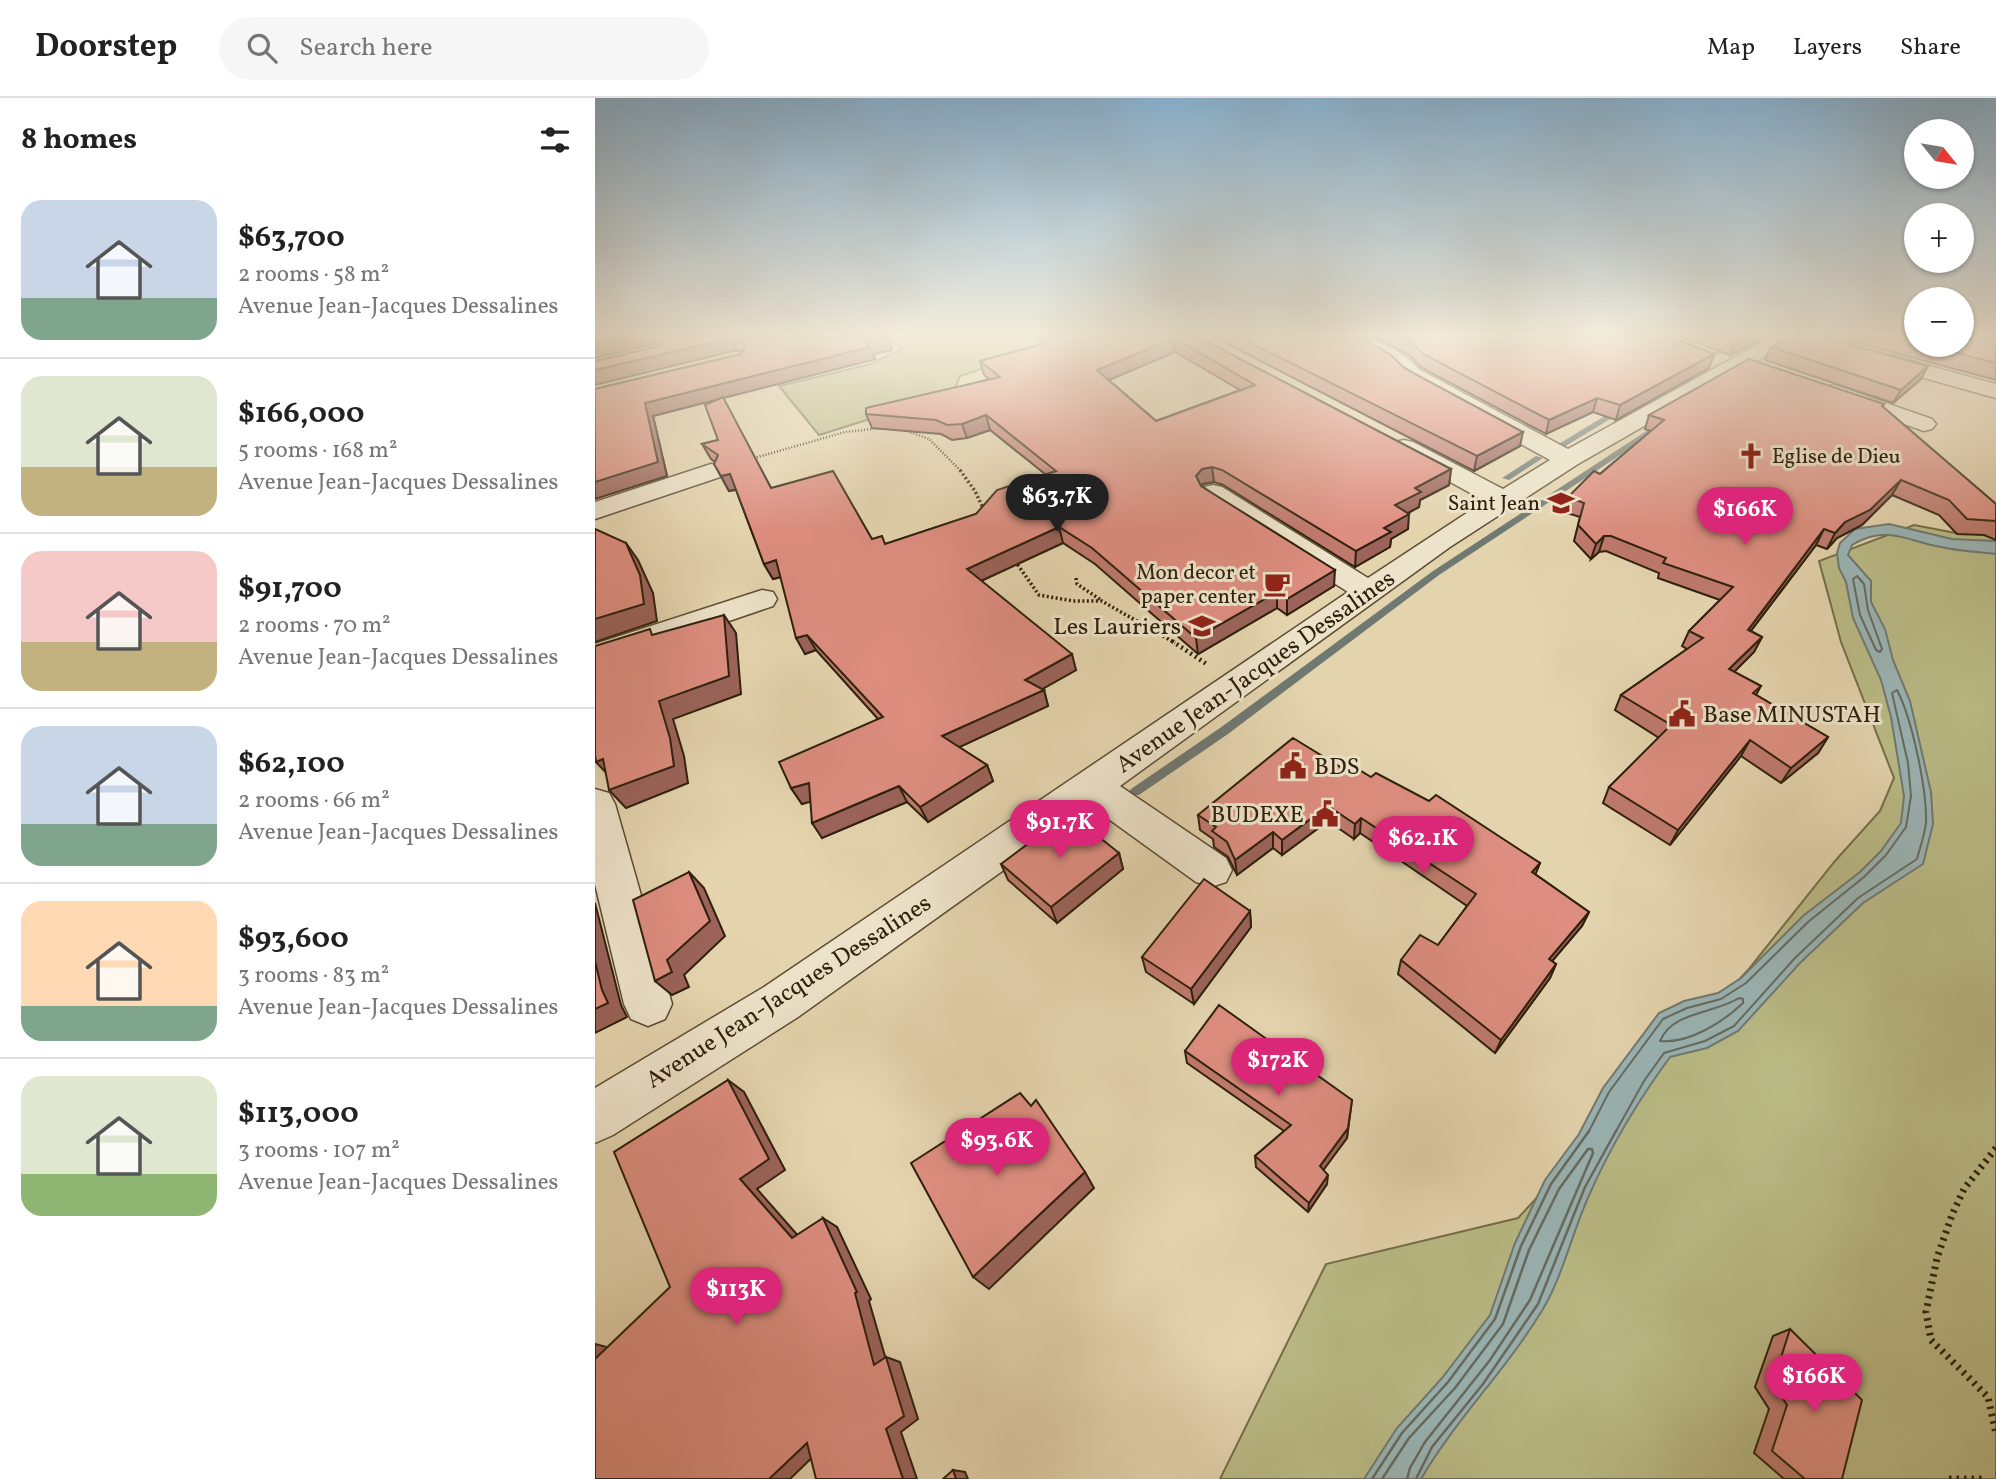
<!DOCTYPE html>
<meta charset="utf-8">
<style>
:root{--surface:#fff;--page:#f6f6f6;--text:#222;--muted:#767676;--line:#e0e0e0;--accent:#db2777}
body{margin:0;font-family:Vollkorn,serif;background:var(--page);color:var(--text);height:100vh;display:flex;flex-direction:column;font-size:26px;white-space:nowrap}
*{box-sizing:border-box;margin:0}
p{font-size:23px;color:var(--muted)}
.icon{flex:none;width:38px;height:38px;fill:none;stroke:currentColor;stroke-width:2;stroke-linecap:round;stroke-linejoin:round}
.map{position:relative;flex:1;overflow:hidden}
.panel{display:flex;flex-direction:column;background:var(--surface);width:595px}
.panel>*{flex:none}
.needle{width:46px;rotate:120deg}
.controls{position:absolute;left:1309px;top:21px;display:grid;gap:14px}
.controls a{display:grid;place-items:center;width:70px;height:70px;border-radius:50%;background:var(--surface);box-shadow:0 2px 5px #0004;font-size:35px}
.price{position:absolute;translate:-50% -60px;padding:0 16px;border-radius:24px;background:var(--accent);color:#fff;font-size:23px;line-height:46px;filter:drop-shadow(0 2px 4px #0008)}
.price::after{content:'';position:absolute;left:50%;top:42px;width:21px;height:16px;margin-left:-10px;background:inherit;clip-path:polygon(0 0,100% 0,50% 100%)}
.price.current{background:#222;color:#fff}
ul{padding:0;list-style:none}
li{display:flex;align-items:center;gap:21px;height:175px;padding:0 21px}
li+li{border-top:2px solid var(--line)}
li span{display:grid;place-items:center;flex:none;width:196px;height:140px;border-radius:21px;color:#555}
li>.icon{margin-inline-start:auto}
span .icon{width:84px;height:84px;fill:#fffc;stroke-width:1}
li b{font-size:30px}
h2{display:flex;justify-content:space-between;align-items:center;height:84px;padding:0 21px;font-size:30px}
header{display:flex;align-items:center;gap:42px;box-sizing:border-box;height:98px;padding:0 35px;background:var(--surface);border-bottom:2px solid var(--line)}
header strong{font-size:33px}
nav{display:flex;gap:38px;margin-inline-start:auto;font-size:24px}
.search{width:490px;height:63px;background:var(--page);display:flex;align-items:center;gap:18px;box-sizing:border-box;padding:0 24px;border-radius:38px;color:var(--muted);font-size:26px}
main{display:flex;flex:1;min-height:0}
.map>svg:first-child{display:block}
.green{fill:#babb86;stroke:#746e49;stroke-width:2}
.water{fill:#9ab5b6;stroke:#6f7972;stroke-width:2}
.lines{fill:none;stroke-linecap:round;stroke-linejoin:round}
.shore-far1{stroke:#646a61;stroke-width:2}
.shore{stroke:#646a61;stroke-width:2.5}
.stream{fill:#6f7972;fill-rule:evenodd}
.minor-casing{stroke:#5c4d34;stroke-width:3}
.path-far3{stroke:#2e200c;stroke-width:2.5;stroke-dasharray:1 2;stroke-linecap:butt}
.path-far2{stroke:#2e200c;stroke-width:3.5;stroke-dasharray:2 2.5;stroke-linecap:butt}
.path-far1{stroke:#2e200c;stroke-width:4.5;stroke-dasharray:2 3.5;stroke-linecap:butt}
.path{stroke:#2e200c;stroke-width:7;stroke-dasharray:2.5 5;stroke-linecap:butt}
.minor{fill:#ede3ca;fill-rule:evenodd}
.wall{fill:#bf7a6e;stroke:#2e200c;stroke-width:2;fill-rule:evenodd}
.shaded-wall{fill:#9b635a;stroke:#2e200c;stroke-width:2}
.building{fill:#de8e80;stroke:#2e200c;stroke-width:2;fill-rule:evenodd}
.labels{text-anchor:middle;stroke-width:6;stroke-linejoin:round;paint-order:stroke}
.far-poi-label{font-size:21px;fill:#2e200c;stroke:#ede3ca;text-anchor:end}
.poi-label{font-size:24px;fill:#2e200c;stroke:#ede3ca;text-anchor:end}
.street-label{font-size:24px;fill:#2e200c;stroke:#ede3ca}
</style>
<header>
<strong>Doorstep</strong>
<div class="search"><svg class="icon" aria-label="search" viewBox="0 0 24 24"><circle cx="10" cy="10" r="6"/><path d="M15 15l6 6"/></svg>Search here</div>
<nav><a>Map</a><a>Layers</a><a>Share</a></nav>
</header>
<main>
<section class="panel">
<h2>8 homes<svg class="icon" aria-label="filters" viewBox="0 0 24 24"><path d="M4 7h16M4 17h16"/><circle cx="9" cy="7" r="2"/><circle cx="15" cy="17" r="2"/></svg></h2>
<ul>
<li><span style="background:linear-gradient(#c9d6e8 70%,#7fa58c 0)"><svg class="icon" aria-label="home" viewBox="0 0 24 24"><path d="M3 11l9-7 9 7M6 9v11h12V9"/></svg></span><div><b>$63,700</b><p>2 rooms · 58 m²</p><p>Avenue Jean-Jacques Dessalines</p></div></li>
<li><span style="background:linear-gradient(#dfe7d0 65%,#c2b280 0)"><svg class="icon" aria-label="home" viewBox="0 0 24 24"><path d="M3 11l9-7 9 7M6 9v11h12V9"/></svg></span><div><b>$166,000</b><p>5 rooms · 168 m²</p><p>Avenue Jean-Jacques Dessalines</p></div></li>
<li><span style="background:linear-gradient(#f6c9c9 65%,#c2b280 0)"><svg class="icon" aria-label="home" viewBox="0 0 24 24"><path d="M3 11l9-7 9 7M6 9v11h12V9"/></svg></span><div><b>$91,700</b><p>2 rooms · 70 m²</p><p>Avenue Jean-Jacques Dessalines</p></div></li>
<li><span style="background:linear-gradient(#c9d6e8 70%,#7fa58c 0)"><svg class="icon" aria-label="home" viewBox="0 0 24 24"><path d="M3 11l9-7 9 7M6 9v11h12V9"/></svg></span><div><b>$62,100</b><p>2 rooms · 66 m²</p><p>Avenue Jean-Jacques Dessalines</p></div></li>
<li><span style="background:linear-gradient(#ffd9b3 75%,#7fa58c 0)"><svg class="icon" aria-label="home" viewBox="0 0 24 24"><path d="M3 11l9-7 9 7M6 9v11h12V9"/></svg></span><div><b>$93,600</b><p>3 rooms · 83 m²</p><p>Avenue Jean-Jacques Dessalines</p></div></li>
<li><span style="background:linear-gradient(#dfe7d0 70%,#8fb573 0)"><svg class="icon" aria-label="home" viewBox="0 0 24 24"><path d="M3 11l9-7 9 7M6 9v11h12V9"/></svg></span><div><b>$113,000</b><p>3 rooms · 107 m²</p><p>Avenue Jean-Jacques Dessalines</p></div></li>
</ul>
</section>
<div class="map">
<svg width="1401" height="1381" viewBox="0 0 1401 1381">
<rect width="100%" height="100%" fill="#e4d4ae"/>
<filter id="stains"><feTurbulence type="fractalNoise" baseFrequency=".00286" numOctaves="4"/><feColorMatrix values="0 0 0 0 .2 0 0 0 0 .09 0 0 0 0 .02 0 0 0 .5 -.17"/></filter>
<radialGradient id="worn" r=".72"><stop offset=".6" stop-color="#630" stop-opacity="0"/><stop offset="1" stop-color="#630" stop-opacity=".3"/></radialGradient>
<g class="green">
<path d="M289 238H483L365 278 358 295 224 337 184 288 276 266 307 251Z"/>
<path d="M1319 427 1366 436H1401V1381H625L731 1166 923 1120 1153 872 1240 763 1285 713 1299 680 1246 544 1224 463Z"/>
</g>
<path class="water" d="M1294 426 1357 441 1401 443V456C1383 454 1364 453 1346 449 1311 443 1292 426 1257 447L1253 457 1276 483V504L1290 531 1298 562 1315 603 1336 694 1338 726 1328 766 1268 805 1205 865 1143 933 1112 950 1075 959C1045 1000 1017 1046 996 1093 978 1131 969 1175 948 1211 912 1271 861 1321 826 1381H769L802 1330 847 1280 895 1217 920 1145 950 1082 984 1036 1008 990 1064 915 1089 903 1123 895 1146 880 1208 818 1265 774 1286 753 1306 725 1309 698 1296 619 1286 582 1258 520 1251 484 1244 470 1242 455 1245 445 1260 431Z"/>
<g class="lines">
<g class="shore-far1">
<path d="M1262 478 1269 486 1273 512 1287 551 1285 554 1281 552 1265 517 1258 481Z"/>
<path d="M1144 900 1148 901V905C1128 924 1094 946 1065 943 1078 913 1119 916 1144 900Z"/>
<path d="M993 1035 1014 994 1068 921 1092 910 1126 901 1151 885 1213 824 1269 779 1291 757 1311 729 1316 698 1313 665 1297 595 1302 592C1317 621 1332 691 1331 724 1330 736 1325 749 1322 761L1263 800 1200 860 1139 928 1110 943 1069 955 1049 983 1020 1035"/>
</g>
<g class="shore">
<path d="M777 1381 807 1335 853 1284 900 1221 926 1148 956 1086 994 1033"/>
<path d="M787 1381 814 1340 860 1290 908 1226 934 1152 964 1091 993 1051H997L998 1055 935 1202 895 1262 830 1344 815 1370 812 1381"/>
<path d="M821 1381 837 1349 888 1286 943 1206 990 1089 1021 1033"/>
</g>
<g class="stream">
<path d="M1152 238H1159L1108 264 1103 263Z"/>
<path d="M1023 310 1030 312 969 349 962 347Z"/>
<path d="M1065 324 1072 326 844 477 633 636 544 697H536L534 694 536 691 625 630 838 473Z"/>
<path d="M941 358 948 360 914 382 907 380Z"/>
</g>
<g class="minor-casing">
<g id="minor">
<path d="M749 238C779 236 804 251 825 272L973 351 1178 238H1202L1199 242 983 366 855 449 525 688 631 760 637 772 631 784 616 789 601 784 497 709 203 919 18 1037 0 1045V990L169 889 753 494 609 401 605 395 609 389 618 387 627 389 773 480 890 403 800 354 797 349 800 344 809 342 818 344 908 391 955 362 809 282 797 269Z"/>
<path d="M1280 253 1401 286V300L1272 264 1269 259 1272 254Z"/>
<path d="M1239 287 1337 321 1341 326 1337 331 1329 333 1231 299 1228 294 1231 289Z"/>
<path d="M116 366 125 369 129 374 125 379 0 421V404Z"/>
<path d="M167 492 178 494 182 501 178 508 0 569V546Z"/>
<path d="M0 691 14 695 20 706 77 906 70 921 53 928 36 921 29 906 0 786Z"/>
</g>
</g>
<g class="path-far3">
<path d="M603 241 613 238"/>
<path d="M310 332 334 341 367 374"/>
<path d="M156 361 250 334 287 330"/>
</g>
<g class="path-far2">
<path d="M365 372 380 393 389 412"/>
<path d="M420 463 444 497 478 503H507L580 545"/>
<path d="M481 480 482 486 506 502"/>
</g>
<path class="path-far1" d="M577 543 613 567"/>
<g class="path">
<path d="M1401 1050 1369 1091 1357 1117 1342 1160 1331 1214 1336 1242 1393 1299 1401 1336"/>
<path d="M1354 1381H1387"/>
</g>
<use href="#minor" class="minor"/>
</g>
<g class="wall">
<path d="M0 238H291L297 252 278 256 280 261 128 300 176 390 277 441 291 446 381 416 450 376 395 332 372 340 357 342 346 336 277 330 271 316 394 281 389 277 385 263 447 246 446 240 601 238 856 371 854 387 825 402 824 409 813 415V431L796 441 795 449 760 469 628 387 619 384 608 386 607 388 739 488 692 517 682 510 603 556 500 466 468 445 386 483 481 572 447 591 449 592 453 608 364 649 392 667 398 683 333 724 312 704 227 740 215 703 207 706 196 690 283 621 221 552 210 556 186 479 178 481 169 466 141 392 134 393 119 366 120 364 116 361 107 346 123 342V301L58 318 72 378 0 291 146 256 147 253 64 248 65 247 62 245 0 260ZM580 254 645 292 561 323 514 282Z"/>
<path d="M617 238H763L925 348 879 373Z"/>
<path d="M778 238H1072L1119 256 1114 270 1021 322 998 314 951 336 827 270 814 257Z"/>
<path d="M1083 238H1174L1135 257Z"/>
<path d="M1237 238H1321V247H1367L1401 238V282Z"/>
<path d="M1176 249 1326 281 1298 305 1170 262Z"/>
<path d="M1289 306 1288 309 1401 406V442L1389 437 1362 436 1344 417 1297 397 1267 427 1242 440 1232 451 1221 447 1156 533 1167 539 1159 554 1139 574 1166 588 1161 597 1233 639 1223 655 1186 685 1146 658 1075 747 1008 705 1014 689 1064 640 1020 612 1026 597 1092 551 1087 548 1094 533 1125 502 1063 480 1064 475 1011 453 1004 454 996 461 979 443 985 419 969 414 973 399 1005 376 1056 333 1050 331 1054 317Z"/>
<path d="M760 678 945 765 940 776 994 814 987 828 957 863 961 866 955 880 900 955 803 876 806 862 843 847 872 808 765 735 759 741 733 723 687 757 678 750 642 777 633 759 619 749 618 741 605 732 603 717Z"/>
<path d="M524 755 528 771 462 825 413 782 406 766Z"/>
<path d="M655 813 656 829 599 906 551 874 547 859Z"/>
<path d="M590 953 757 1002 752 1040 728 1072 732 1086 713 1114 661 1069 660 1058 689 1033 592 965Z"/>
<path d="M1195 1231 1247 1381H1189L1159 1355 1174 1311 1160 1289 1178 1238Z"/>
</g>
<g class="shaded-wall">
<path d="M36 238H58L62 245 0 260V246Z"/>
<path d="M1152 238H1174L1135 257 1140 243Z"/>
<path d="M293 239 297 252 278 256 280 261 58 318 72 378 0 401V384L50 305Z"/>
<path d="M136 240 142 252 0 287V272Z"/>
<path d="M579 240 580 254 504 286 502 272Z"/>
<path d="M1119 256 1114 270 1021 322 1025 307Z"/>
<path d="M1333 268 1326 281 1298 305 1306 292Z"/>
<path d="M1002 300 998 314 951 336 954 322Z"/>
<path d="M391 317 395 332 372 340 367 326Z"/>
<path d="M928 334 925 348 879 373 882 358Z"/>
<path d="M617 369 619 384 608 386 603 394 601 378 607 371Z"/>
<path d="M856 371 854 387 825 402 824 409 798 423 800 407 820 390Z"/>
<path d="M135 376 143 391 134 393 126 378Z"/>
<path d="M1306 382 1297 397 1267 427 1242 440 1232 451 1240 435 1250 424Z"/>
<path d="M814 416 813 431 796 441 795 449 760 469 761 453 789 430Z"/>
<path d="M464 429 468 445 377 487 372 471Z"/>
<path d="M1229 431 1221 447 1145 547 1153 532Z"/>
<path d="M1009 438 1004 454 996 461 1001 446Z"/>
<path d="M31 445 43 462 58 495 62 523 0 544V521Z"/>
<path d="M181 462 190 478 178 481 169 466Z"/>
<path d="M740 472 739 488 692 517V501Z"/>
<path d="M682 494V510L603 556 601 540Z"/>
<path d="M129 517 141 535 146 596 78 621 89 658 93 685 31 710 14 692 64 603Z"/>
<path d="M212 537 221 552 210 556 201 540Z"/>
<path d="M1167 539 1159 554 1126 587 1134 571Z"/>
<path d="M477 556 481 572 435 598 430 582Z"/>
<path d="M449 592 453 608 354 654 347 638Z"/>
<path d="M1233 639 1223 655 1186 685 1196 670Z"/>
<path d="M1155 642 1146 658 1075 747 1083 732Z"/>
<path d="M8 661 17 681 1 664Z"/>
<path d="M392 667 398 683 333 724 325 709Z"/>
<path d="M214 685 224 701 207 706 196 690Z"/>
<path d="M304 688 312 704 227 740 217 725Z"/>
<path d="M733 708V723L687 757V742Z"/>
<path d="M766 720 765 735 759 741 760 726Z"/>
<path d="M678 734V750L642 777 640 762Z"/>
<path d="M524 755 528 771 462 825 456 809Z"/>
<path d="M945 765 939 780 937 774Z"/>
<path d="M94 774 109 790 130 838 89 877 94 889 77 897 60 883 72 862Z"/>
<path d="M0 805 26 907 32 919 0 935Z"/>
<path d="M655 813 656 829 599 906 596 891Z"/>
<path d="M994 814 987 828 947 875 954 861Z"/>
<path d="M961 866 955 880 900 955 906 942Z"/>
<path d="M133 982 149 994 190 1072 162 1091 213 1149 197 1140 145 1081Z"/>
<path d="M753 1030 752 1040 724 1078 725 1068Z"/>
<path d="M490 1074 499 1090 394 1191 378 1179Z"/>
<path d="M733 1077 732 1086 713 1114 714 1105Z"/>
<path d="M228 1120 242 1129 276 1201 274 1203 294 1272 279 1267Z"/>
<path d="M0 1246 12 1249 20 1270 0 1266Z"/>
<path d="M291 1259 305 1264 323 1321 306 1334 322 1381H308L291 1331Z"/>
<path d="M212 1345 230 1347 195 1381H174Z"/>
<path d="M358 1372 370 1374 373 1381H361Z"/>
</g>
<g class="building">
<path d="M0 238H36L0 246Z"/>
<path d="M65 238H291L293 239 270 244 275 249 50 305 63 364 0 384V291L146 256 150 250 147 242 136 240 0 272V263L64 248 69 240Z"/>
<path d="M456 238H601L856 371 820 390 826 394 800 407 814 416 789 430 796 434 761 453 627 372 617 369 607 371 601 378 606 388 740 472 692 501 682 494 601 540 497 450 464 429 372 471 477 556 430 582 449 592 347 638 392 667 325 709 304 688 217 725 214 685 196 690 184 664 288 619 212 537 201 540 181 462 169 466 135 376 126 378 119 366 123 357 107 346 123 342 110 307 128 299 176 390 238 373 277 441 287 438 290 446 381 416 402 392 461 373 391 317 367 326 352 327 341 322 271 316V310L405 279 385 263 452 245 446 240ZM579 240 660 287 561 323 502 272Z"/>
<path d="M642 238H763L796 257 809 270 928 334 882 358Z"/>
<path d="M805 238H1072L1119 256 1025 307 1002 300 954 322 828 256 816 243Z"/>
<path d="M1124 238H1152L1140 243Z"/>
<path d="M1195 238H1225L1333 268 1306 292 1176 249Z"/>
<path d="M1294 238H1321V244Z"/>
<path d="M1367 238H1401V265L1330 247H1367Z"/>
<path d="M1154 261 1289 306 1287 308 1401 406V423L1372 421 1354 402 1306 382 1275 412 1250 424 1240 435 1229 431 1153 532 1167 539 1134 571 1166 588 1158 595 1233 639 1196 670 1155 642 1083 732 1014 689 1076 627 1026 597 1108 540 1094 533 1138 489 1068 465 1071 460 1016 438H1009L1001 446 983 427 989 405 973 399 999 373 1005 376 1069 322 1054 317Z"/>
<path d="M0 431 31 445 45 477 49 506 0 521Z"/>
<path d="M129 517 134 578 64 603 75 640 79 668 14 692 8 661 1 664 0 657V548L55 531 57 537Z"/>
<path d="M698 640 760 678 766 673 776 679 781 675 834 703 841 697 945 765 937 774 994 814 954 861 961 866 906 942 806 862 825 837 843 847 881 796 766 720 760 726 733 708 687 742 678 734 640 762 632 744 617 733 621 729 603 717Z"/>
<path d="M474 715 524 755 456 809 406 766Z"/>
<path d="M94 774 115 823 72 862 77 874 60 883 38 802Z"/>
<path d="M609 781 655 813 596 891 547 859Z"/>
<path d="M0 863 7 892 13 905 0 911Z"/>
<path d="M624 907 757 1002 753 1030 725 1068 733 1077 714 1105 660 1058 696 1027 590 953Z"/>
<path d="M133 982 174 1061 145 1081 197 1140 228 1120 262 1194 260 1195 279 1267 291 1259 309 1318 291 1331 308 1381H221L212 1345 174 1381H0V1261L75 1189 19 1054Z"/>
<path d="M425 995 436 1008 441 1002 490 1074 378 1179 316 1065Z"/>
<path d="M1195 1231 1267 1302 1247 1381H1210L1177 1353 1192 1307 1178 1285Z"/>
<path d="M358 1372 361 1381H348Z"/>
</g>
<linearGradient id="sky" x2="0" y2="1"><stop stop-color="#89b4d4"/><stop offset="0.55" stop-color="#f3ecdb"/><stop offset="1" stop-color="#f3ecdb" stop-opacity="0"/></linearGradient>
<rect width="1401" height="431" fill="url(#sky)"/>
<defs>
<g id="church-bare" transform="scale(2.1)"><path d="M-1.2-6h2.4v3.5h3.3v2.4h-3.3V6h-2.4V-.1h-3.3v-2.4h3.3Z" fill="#8f2418" stroke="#ede3ca" stroke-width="2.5" paint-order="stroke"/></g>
<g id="school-bare" transform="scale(2.1)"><path d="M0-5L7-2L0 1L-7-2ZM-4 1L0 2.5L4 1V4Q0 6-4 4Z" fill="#8f2418" stroke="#ede3ca" stroke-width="2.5" paint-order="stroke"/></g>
<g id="cafe-bare" transform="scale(2.1)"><path d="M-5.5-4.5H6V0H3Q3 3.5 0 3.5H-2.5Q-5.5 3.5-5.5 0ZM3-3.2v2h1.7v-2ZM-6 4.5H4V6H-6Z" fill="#8f2418" stroke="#ede3ca" stroke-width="2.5" paint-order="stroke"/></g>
<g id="civic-bare" transform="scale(2.1)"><path d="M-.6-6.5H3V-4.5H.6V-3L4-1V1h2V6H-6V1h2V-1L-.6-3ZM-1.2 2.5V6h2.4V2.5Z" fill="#8f2418" stroke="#ede3ca" stroke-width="2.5" paint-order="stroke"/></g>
</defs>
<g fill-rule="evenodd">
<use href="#church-bare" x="1156" y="358"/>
<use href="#school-bare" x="966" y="405"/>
<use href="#cafe-bare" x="682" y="486"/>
<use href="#school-bare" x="607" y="528"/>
<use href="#civic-bare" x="1087" y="616"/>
<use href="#civic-bare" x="698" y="668"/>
<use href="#civic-bare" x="730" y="716"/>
</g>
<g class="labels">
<g class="far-poi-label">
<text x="1177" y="365" text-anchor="start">Eglise de Dieu</text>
<text x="945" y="412">Saint Jean</text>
<text x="661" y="481">Mon decor et<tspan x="661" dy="24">paper center</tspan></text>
</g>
<g class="poi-label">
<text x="586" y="536">Les Lauriers</text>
<text x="1108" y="624" text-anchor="start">Base MINUSTAH</text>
<text x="719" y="676" text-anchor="start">BDS</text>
<text x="709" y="724">BUDEXE</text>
</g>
<g class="street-label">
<text transform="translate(660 573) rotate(-35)" y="8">Avenue Jean-Jacques Dessalines</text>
<text transform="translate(193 893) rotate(-33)" y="8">Avenue Jean-Jacques Dessalines</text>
</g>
</g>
<rect width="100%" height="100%" filter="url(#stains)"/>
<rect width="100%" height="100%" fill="url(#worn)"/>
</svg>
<div class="controls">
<a><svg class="needle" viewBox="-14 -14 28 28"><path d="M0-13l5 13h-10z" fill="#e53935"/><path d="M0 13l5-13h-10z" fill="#767676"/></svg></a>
<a>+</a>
<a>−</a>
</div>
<b class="price current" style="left:462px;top:436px">$63.7K</b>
<b class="price" style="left:1150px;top:449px">$166K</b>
<b class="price" style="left:465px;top:762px">$91.7K</b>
<b class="price" style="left:828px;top:778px">$62.1K</b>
<b class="price" style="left:683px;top:1000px">$172K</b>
<b class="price" style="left:402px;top:1080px">$93.6K</b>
<b class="price" style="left:141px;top:1229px">$113K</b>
<b class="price" style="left:1219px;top:1316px">$166K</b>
</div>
</main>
